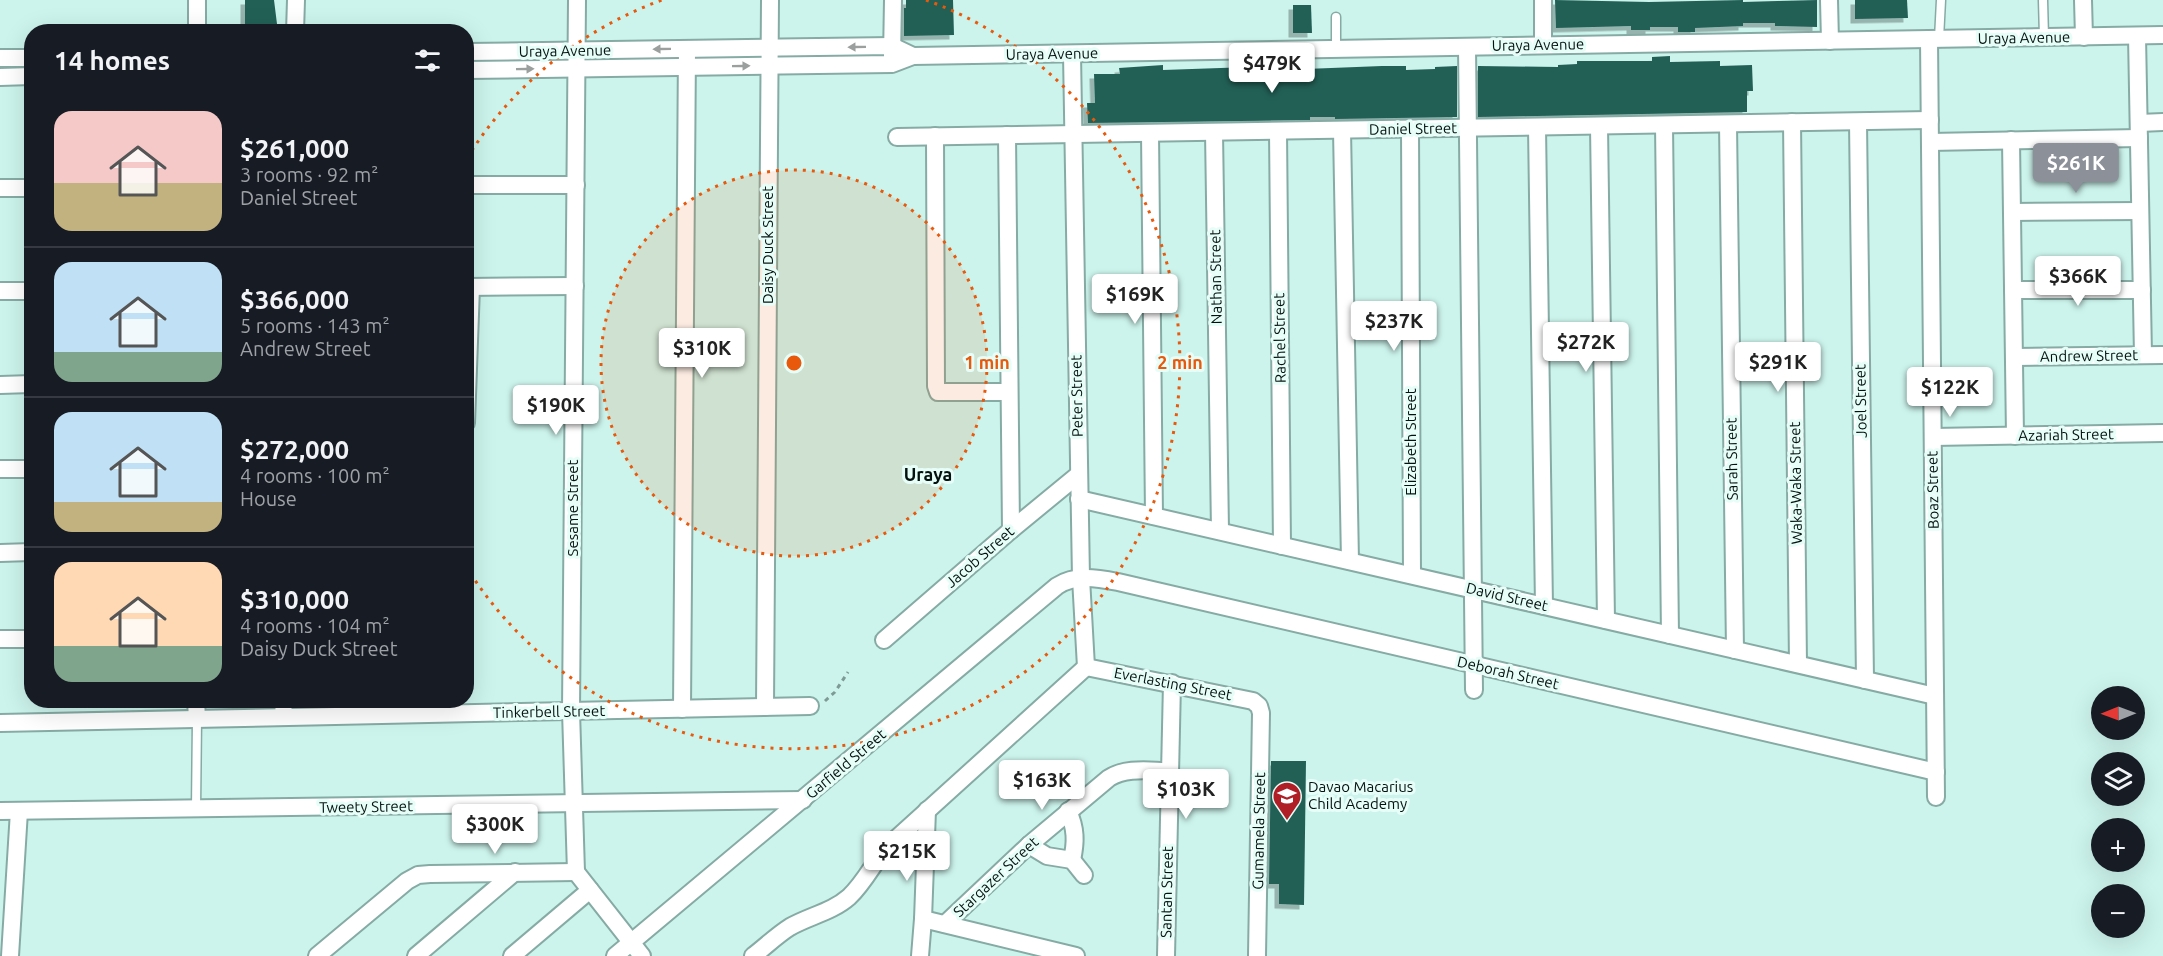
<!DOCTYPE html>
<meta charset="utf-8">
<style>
:root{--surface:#171b24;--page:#242831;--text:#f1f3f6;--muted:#9ea1a6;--line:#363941;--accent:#8c9099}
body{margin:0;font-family:Ubuntu,sans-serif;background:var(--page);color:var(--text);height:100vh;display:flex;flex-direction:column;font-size:22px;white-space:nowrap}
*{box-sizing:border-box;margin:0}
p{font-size:20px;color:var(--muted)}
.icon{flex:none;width:33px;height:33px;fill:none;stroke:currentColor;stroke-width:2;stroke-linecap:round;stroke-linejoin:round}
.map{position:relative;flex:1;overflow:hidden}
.drawer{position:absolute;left:24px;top:24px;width:450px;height:684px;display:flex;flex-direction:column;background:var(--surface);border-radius:24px;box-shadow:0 6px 24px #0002}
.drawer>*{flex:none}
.needle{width:39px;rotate:269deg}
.tools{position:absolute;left:2091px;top:686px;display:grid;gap:12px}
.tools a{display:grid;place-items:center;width:54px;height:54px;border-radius:50%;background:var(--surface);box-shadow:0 6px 24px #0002;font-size:30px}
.price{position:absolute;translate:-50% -51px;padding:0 14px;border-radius:6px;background:#fff;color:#222;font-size:20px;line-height:39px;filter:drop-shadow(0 2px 3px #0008)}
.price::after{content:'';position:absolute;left:50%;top:36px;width:18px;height:14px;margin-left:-9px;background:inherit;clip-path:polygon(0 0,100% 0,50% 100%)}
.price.active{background:var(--accent);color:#fff}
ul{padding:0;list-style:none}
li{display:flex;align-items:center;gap:18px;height:150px;padding:0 30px}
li+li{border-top:2px solid var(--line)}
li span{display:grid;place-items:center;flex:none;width:168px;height:120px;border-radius:18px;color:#555}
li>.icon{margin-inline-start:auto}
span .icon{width:72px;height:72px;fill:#fffc;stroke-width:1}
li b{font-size:26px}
h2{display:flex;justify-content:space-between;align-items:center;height:72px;padding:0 30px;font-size:26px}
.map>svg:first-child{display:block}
.building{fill:#226057;filter:url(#shadow)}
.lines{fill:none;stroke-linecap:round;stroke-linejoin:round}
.service-casing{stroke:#86aba4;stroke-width:11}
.minor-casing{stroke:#86aba4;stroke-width:20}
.path{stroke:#7d9a95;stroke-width:3;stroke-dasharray:4.5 4.5;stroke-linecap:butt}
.service{stroke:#fff;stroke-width:8}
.minor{stroke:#fff;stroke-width:16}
.oneway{fill:#9ba09f}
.ring{fill:none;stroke:#e8590c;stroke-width:3;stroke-dasharray:3 6}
.labels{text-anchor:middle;stroke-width:6;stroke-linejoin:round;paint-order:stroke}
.street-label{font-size:15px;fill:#04110f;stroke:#e6fdf8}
.poi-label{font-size:15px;fill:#04110f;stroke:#e6fdf8;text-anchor:start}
.quarter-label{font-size:18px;font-weight:bold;fill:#04110f;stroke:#e6fdf8}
.centre{fill:#e8590c;stroke:#e6fdf8;stroke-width:3}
.ring-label{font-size:18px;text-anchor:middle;font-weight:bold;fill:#e8590c;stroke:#e6fdf8;stroke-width:6;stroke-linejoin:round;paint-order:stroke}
</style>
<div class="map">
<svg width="2163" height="956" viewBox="0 0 2163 956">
<defs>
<filter id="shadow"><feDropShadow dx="-4.5" dy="4.5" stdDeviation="0" flood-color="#0004"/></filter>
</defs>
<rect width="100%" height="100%" fill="#ccf4ec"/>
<g class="building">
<path d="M245 0H274L278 32H245Z"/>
<path d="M906 0H953L954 35 904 36V8H906Z"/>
<path d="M1555 0 1649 2 1743 0V2L1817 0V27L1775 26V23H1743V26L1695 28V32H1678V27H1650V30H1631V26L1556 28Z"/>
<path d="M1855 0H1907L1908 18 1855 19Z"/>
<path d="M1293 5H1311L1312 33H1293Z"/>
<path d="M1670 56V62L1720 61V66L1752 65 1753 91H1747V112L1478 117V66L1558 67V65L1577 64V61H1652V57Z"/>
<path d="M1163 65V70L1280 66V70L1382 66H1406V70L1435 69V67L1457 66V117L1335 119V117H1310V120L1088 123 1087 103H1095L1094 74H1120L1119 68Z"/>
<path d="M1271 761H1306L1304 905 1279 904V884H1269Z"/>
</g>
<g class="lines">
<g class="service-casing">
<g id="service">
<path d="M2043 0 2044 37"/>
<path d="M1336 17V49"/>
<path d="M1939 39 1941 0"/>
<path d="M196 809 197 719"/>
</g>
</g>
<g class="minor-casing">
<g id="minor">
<path d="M1543 0V45"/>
<path d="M1829 0 1830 41"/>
<path d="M2083 0 2084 37"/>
<path d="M197 32V0"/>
<path d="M295 32 296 0"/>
<path d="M2137 36 2143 355"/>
<path d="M1929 39 1936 797"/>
<path d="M1467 47 1474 690"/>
<path d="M466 52 892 46 913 56"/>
<path d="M1072 54 1081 578 1086 667"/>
<path d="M892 57 893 0"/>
<path d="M0 58H32"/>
<path d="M466 70 892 64 913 56 2163 35"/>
<path d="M0 77 32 76"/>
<path d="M1792 122 1798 664"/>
<path d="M1858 122 1865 680"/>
<path d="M2139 123 2163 122"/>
<path d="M1728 124 1735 650"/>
<path d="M1664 125 1670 635"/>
<path d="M1599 126 1606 620"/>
<path d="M1537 127 1544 606"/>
<path d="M1410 129 1412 575"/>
<path d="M1342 130 1350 561"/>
<path d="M1278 131 1282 546"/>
<path d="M1214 132 1220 531"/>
<path d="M1150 133 1154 516"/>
<path d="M1007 135 1011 530"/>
<path d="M935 136 936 386 938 392H1008"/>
<path d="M897 137 1930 120"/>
<path d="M2011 140 2015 436"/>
<path d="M1930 142 2139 138"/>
<path d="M466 185H576"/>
<path d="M0 188H32"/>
<path d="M2012 212 2140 211"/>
<path d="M466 287 575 286"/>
<path d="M2013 290H2142"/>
<path d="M0 291H32"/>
<path d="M2014 357 2163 355"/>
<path d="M0 385 32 384"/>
<path d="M466 423 471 287"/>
<path d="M1933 437 2163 433"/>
<path d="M0 469H32"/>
<path d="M1079 499 1935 696"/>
<path d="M0 553 32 552"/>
<path d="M0 639H32"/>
<path d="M884 640 1011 530 1078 475"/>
<path d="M1086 667 1253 701 1259 706 1261 713 1257 956"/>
<path d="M196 700 197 719"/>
<path d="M765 707 770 0"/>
<path d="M682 709 687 49"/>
<path d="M283 717 284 700"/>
<path d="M0 723 810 706"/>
<path d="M0 811 803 800"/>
<path d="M1029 845 1047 856 1072 860C1076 842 1076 828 1068 811"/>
<path d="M1072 860 1084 875"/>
<path d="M576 872 571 711 577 0"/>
<path d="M576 872 642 956"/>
<path d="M923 919 1076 956"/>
<path d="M945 924 1029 845 1109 778C1127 767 1149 771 1170 771"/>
<path d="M10 956 19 811"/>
<path d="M317 956 407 881 418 875 430 874 576 872"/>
<path d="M416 956 515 872"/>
<path d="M512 956 590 890"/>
<path d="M615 956 1057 586C1075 574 1097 578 1118 582L1936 772"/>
<path d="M753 956C765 947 777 935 790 927 809 916 832 912 849 897 864 883 873 864 886 848L1086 667"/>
<path d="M920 956 923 919 927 810"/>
<path d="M1166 956 1172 683"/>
</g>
</g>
<path class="path" d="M825 701 835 692 848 672"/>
<use href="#service" class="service"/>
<use href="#minor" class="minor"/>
</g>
<defs><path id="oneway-solid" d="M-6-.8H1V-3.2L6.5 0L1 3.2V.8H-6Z" transform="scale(1.5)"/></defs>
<g class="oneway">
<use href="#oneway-solid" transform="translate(857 47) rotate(179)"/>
<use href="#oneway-solid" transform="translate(662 49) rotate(179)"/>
<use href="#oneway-solid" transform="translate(741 66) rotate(-1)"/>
<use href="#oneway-solid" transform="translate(525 69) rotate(-1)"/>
</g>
<circle cx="794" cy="363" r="193" fill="#e8590c" fill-opacity=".12"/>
<g class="ring">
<circle cx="794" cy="363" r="193"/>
<path d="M467 158A386 386 0 0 1 662 0M926 0A386 386 0 1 1 467 568"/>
</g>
<defs>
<g id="school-pin" transform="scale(1.5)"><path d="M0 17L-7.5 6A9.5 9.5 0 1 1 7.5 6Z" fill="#b11f26" stroke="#e6fdf8"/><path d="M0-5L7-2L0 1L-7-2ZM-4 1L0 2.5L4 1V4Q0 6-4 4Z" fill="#fff"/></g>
</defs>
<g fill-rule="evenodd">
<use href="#school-pin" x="1287" y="796"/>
</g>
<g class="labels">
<g class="street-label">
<text transform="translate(2024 38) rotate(-1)" y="5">Uraya Avenue</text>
<text transform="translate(1538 45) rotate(-1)" y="5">Uraya Avenue</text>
<text transform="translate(565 51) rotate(-1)" y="5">Uraya Avenue</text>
<text transform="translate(1052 54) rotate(-1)" y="5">Uraya Avenue</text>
<text transform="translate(1413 129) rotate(-1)" y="5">Daniel Street</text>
<text transform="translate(768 245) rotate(-90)" y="5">Daisy Duck Street</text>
<text transform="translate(1216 277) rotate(-91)" y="5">Nathan Street</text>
<text transform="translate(1280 338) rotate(-91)" y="5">Rachel Street</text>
<text transform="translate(2089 356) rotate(-1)" y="5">Andrew Street</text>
<text transform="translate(1077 396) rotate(-91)" y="5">Peter Street</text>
<text transform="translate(1861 401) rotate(-91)" y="5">Joel Street</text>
<text transform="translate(2066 435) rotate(-1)" y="5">Azariah Street</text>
<text transform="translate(1411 442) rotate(-90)" y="5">Elizabeth Street</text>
<text transform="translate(1732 459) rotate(-91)" y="5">Sarah Street</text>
<text transform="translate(1796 483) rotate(-91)" y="5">Waka-Waka Street</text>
<text transform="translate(1933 490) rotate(-91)" y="5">Boaz Street</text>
<text transform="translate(573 508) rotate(-90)" y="5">Sesame Street</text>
<text transform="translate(980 557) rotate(-41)" y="5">Jacob Street</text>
<text transform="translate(1507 597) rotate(13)" y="5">David Street</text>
<text transform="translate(1508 673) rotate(13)" y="5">Deborah Street</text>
<text transform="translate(1173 684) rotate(11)" y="5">Everlasting Street</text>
<text transform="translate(549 712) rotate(-1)" y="5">Tinkerbell Street</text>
<text transform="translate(846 764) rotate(-40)" y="5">Garfield Street</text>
<text transform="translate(366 807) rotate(-1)" y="5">Tweety Street</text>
<text transform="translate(1259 831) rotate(-89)" y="5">Gumamela Street</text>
<text transform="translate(996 877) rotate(-43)" y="5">Stargazer Street</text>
<text transform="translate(1167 892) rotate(-89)" y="5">Santan Street</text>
</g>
<g class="poi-label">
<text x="1308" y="792">Davao Macarius<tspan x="1308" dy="17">Child Academy</tspan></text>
</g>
<g class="quarter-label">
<text x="928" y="481">Uraya</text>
</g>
</g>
<circle cx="794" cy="363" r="9" class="centre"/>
<g class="ring-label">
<text x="987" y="369">1 min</text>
<text x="1180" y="369">2 min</text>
</g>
</svg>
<div class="tools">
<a><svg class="needle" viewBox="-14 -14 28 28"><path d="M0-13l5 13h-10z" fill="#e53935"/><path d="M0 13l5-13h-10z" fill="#9ea1a6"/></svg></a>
<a><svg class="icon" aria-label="layers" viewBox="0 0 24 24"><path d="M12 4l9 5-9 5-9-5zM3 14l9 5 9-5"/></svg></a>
<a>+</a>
<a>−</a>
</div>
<b class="price" style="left:1272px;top:94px">$479K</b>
<b class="price active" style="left:2076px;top:194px">$261K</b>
<b class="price" style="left:2078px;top:307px">$366K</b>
<b class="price" style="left:1135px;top:325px">$169K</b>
<b class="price" style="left:1394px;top:352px">$237K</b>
<b class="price" style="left:1586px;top:373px">$272K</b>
<b class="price" style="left:702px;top:379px">$310K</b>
<b class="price" style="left:1778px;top:393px">$291K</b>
<b class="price" style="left:1950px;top:418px">$122K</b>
<b class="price" style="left:556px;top:436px">$190K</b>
<b class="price" style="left:1042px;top:811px">$163K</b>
<b class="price" style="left:1186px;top:820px">$103K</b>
<b class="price" style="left:495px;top:855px">$300K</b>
<b class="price" style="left:907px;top:882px">$215K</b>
<section class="drawer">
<h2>14 homes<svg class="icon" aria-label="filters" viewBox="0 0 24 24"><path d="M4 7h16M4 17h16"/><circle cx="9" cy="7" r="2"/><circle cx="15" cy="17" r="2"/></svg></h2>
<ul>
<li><span style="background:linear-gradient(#f6c9c9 60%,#c2b280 0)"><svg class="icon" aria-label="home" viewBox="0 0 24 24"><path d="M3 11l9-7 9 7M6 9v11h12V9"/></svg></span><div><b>$261,000</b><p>3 rooms · 92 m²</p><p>Daniel Street</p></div></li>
<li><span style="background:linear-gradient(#bfe0f5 75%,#7fa58c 0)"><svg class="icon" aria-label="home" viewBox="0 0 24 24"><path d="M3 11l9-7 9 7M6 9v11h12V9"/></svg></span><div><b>$366,000</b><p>5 rooms · 143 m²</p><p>Andrew Street</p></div></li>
<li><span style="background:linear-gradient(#bfe0f5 75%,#c2b280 0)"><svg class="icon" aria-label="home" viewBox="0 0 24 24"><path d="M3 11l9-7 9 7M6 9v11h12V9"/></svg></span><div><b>$272,000</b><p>4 rooms · 100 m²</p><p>House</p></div></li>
<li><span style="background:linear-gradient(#ffd9b3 70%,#7fa58c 0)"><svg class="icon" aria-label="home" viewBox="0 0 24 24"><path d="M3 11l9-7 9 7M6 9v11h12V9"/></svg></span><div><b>$310,000</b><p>4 rooms · 104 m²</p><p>Daisy Duck Street</p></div></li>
</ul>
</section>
</div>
